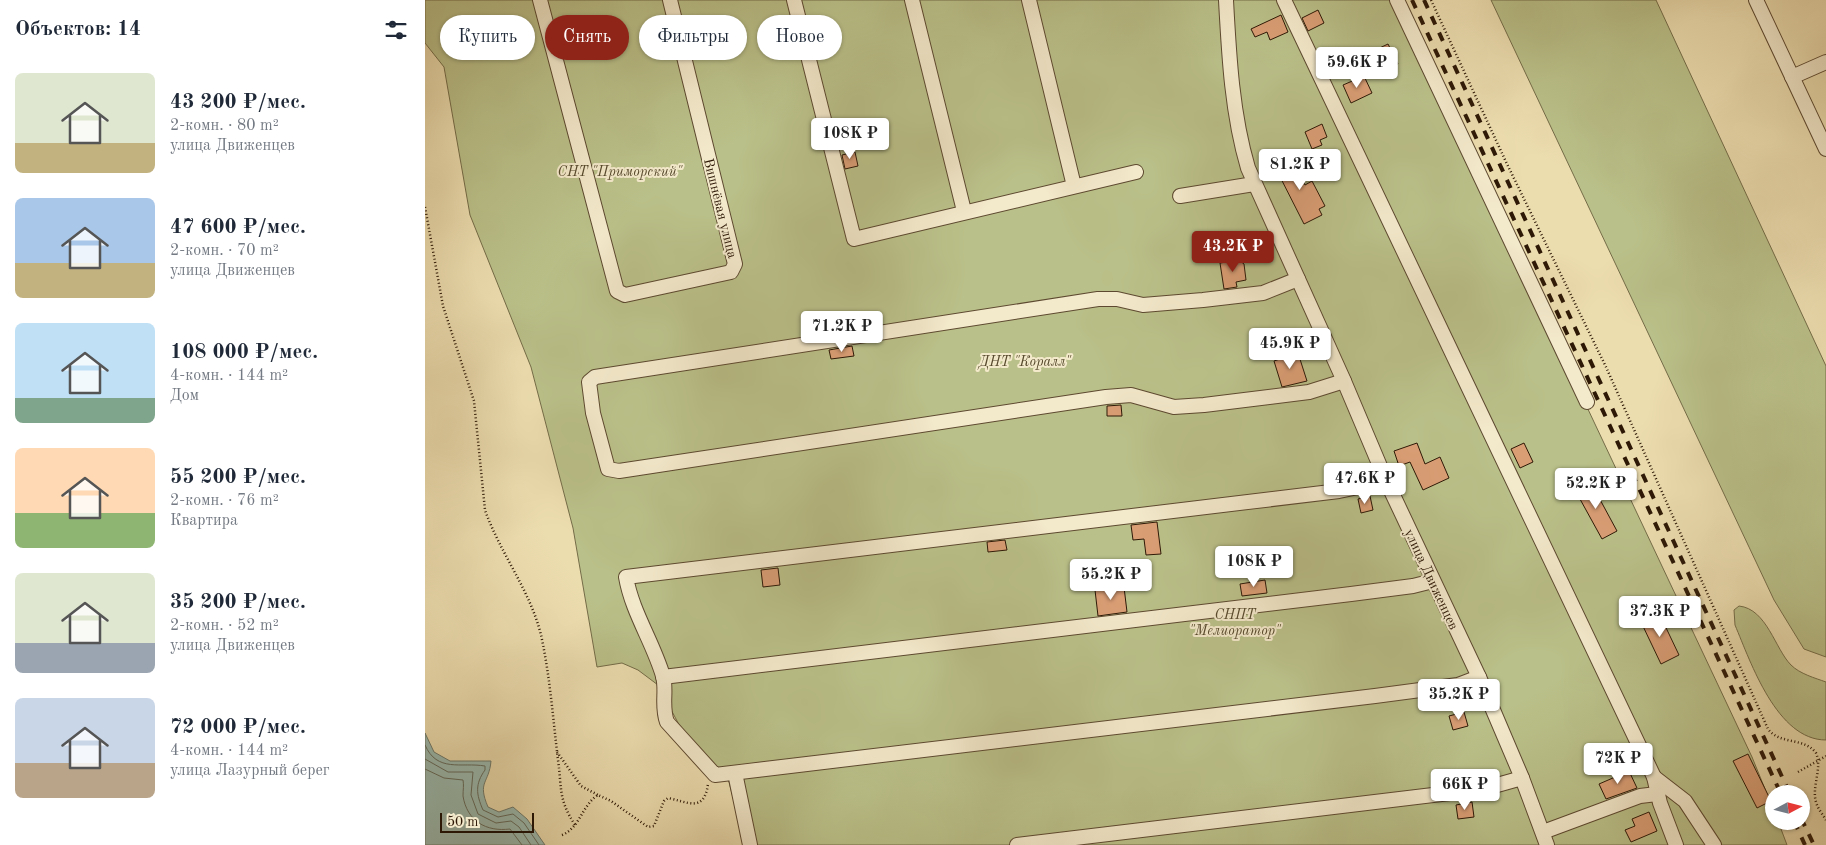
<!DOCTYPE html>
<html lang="ru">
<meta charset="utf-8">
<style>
:root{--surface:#fff;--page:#f2f2f3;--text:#1f2937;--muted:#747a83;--accent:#8f2418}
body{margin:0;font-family:"Old Standard TT",serif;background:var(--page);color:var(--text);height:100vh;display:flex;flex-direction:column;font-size:19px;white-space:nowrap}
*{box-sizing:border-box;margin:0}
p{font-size:16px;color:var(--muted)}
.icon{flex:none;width:28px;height:28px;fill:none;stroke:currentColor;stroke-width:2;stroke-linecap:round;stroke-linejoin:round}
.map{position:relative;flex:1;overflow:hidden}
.details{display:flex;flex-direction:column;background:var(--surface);width:425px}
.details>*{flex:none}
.banner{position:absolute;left:15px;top:15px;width:475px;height:45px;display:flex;gap:10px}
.needle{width:32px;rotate:83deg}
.controls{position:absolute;left:1340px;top:785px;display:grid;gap:10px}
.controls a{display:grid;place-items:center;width:45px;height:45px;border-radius:50%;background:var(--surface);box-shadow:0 1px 4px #0004;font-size:25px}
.scale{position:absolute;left:15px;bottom:12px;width:94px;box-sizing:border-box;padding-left:5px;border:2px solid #2d1806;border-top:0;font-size:14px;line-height:18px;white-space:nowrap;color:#2d1806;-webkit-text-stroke:4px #f3e9cb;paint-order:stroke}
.price{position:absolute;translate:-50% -42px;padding:0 11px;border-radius:5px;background:#fff;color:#222;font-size:16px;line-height:32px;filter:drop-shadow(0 1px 2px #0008)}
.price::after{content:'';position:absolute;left:50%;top:30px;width:15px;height:11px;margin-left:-8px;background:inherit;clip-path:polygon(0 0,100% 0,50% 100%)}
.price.active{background:var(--accent);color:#fff}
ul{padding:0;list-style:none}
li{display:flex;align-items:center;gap:15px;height:125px;padding:0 15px}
li span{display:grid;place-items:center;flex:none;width:140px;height:100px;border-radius:8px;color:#555}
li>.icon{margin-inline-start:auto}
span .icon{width:60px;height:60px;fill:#fffc;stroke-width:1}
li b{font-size:21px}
h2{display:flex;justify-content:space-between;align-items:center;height:60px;padding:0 15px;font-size:21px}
.pill{padding:0 18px;border-radius:22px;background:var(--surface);box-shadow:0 1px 4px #0004;font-size:18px;line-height:45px}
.pill.active{background:var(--accent);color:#fff}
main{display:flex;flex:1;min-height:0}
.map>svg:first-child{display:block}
.green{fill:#bac089;stroke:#746c48}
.water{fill:#9abbb1;stroke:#6e7a6d}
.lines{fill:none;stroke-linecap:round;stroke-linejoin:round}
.shore{stroke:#646a5c;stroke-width:1}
.building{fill:#da9e75;stroke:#2d1806}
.minor-casing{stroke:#5d4930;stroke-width:16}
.path{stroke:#2d1806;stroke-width:2.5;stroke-dasharray:1 2.5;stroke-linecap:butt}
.minor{stroke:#f3e9cb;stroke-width:14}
.rail{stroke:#2d1806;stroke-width:4;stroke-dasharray:9 9;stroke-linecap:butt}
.labels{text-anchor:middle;stroke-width:4;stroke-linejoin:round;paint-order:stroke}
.park-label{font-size:14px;font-style:italic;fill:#574a2d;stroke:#f3e9cb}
.street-label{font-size:14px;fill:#2d1806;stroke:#f3e9cb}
</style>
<main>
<section class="details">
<h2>Объектов: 14<svg class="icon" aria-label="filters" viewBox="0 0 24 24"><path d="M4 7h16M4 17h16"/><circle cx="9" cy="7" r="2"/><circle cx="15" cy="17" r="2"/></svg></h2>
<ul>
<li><span style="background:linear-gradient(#dfe7d0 70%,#c2b280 0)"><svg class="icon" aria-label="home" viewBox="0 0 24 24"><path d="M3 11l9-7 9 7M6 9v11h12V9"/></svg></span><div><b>43 200 ₽/мес.</b><p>2-комн. · 80 m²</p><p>улица Движенцев</p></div></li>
<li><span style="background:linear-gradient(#a9c7e8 65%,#c2b280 0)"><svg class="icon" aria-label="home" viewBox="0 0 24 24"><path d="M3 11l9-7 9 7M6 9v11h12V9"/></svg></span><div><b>47 600 ₽/мес.</b><p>2-комн. · 70 m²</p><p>улица Движенцев</p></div></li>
<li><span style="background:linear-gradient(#bfe0f5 75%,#7fa58c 0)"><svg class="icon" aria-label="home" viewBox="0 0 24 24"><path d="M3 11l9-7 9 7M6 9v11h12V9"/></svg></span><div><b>108 000 ₽/мес.</b><p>4-комн. · 144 m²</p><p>Дом</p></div></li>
<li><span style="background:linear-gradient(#ffd9b3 65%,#8fb573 0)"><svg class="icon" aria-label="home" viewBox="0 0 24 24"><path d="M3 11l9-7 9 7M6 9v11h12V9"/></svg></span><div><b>55 200 ₽/мес.</b><p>2-комн. · 76 m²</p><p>Квартира</p></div></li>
<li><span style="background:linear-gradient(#dfe7d0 70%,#9aa5b1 0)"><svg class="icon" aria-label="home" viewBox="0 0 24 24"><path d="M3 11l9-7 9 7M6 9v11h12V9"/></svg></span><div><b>35 200 ₽/мес.</b><p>2-комн. · 52 m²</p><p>улица Движенцев</p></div></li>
<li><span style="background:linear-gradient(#c9d6e8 65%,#b9a48a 0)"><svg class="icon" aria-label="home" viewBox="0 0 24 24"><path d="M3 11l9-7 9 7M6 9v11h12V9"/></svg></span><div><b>72 000 ₽/мес.</b><p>4-комн. · 144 m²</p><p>улица Лазурный берег</p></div></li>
</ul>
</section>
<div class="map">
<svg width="1401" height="845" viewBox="0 0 1401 845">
<rect width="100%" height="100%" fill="#ecddaf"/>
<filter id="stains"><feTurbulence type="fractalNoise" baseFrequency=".004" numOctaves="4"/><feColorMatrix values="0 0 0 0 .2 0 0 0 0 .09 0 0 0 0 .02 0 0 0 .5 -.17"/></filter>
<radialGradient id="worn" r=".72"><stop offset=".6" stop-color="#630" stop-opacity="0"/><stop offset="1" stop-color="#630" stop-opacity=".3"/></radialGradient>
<g class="green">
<path d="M0 0H970L1327 757 1349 811V821H1353L1362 845H320L304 782 260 736 233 685 213 670 197 663 172 667 148 528 106 367 45 215 19 67 0 43Z"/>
<path d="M1066 0H1231L1401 366V657L1379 649 1349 600Z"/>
<path d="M1314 606C1342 609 1350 649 1366 665 1375 674 1390 678 1401 682V740C1352 740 1326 663 1310 625L1309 610Z"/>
</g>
<path class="water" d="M0 733 9 752 25 761H66C64 784 52 781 63 807L74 812 88 807 102 819 120 845H0Z"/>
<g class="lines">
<g class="shore">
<path d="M0 745C12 773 36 762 60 766V770C50 784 51 794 58 810L73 817 88 814 99 823 114 845"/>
<path d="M0 759 23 772H48L46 795 53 814 71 823 86 821 94 827 106 845"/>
<path d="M0 769 19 778 38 780C39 785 38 790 38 796 42 821 61 832 85 829L97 845"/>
</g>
</g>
<g class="building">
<path d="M893 10 899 23 883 31 877 18Z"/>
<path d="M856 15 863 32 845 40 842 32 830 37 826 29Z"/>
<path d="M963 44 973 64 953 73 944 53Z"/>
<path d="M939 76 947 93 926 103 918 85Z"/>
<path d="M897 124 902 137 895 140 897 145 887 149 880 132Z"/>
<path d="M430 152 433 166 420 169 417 155Z"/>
<path d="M863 155 880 185 887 181 900 206 894 209 897 215 879 224 848 163Z"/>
<path d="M814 260 819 264 821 280 811 282 812 287 799 289 795 263Z"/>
<path d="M427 346 429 356 406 359 404 350Z"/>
<path d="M873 353 882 381 857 387 849 361Z"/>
<path d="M696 405 697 416H682V406Z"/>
<path d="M992 443 1000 464 1015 457 1024 478 998 490 985 462 974 466 969 451Z"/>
<path d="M1099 443 1108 462 1095 468 1086 449Z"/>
<path d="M1165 481 1192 531 1177 539 1150 490Z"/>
<path d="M945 496 948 510 936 513 933 499Z"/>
<path d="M732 522 736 554 721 555 719 539 708 540 706 525Z"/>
<path d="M580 540 582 550 563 552 562 542Z"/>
<path d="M353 568 355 585 338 587 336 570Z"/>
<path d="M840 580 842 593 817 596 815 584Z"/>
<path d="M699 587 702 612 673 616 670 590Z"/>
<path d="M1234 613 1254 655 1236 664 1216 622Z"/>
<path d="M1039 712 1043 726 1028 730 1024 716Z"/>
<path d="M1323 754 1346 801 1332 808 1308 761Z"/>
<path d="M1204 771 1212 788 1181 799 1174 784Z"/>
<path d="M1047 802 1049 817 1033 819 1031 805Z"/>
<path d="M1224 812 1232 831 1206 842 1200 830 1210 826 1207 819Z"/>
</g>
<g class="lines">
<g class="minor-casing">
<g id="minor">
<path d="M115 0 192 291 200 295 306 272 310 264 245 0"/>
<path d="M369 0 429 239 711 172"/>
<path d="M487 0 539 211"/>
<path d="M604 0 649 186"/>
<path d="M801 0C804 56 807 114 823 168L919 381 960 478 1054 677 1097 778 1122 845"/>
<path d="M859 0 1229 777 1235 803 1251 845"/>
<path d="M972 0 1162 402"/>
<path d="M1331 0 1401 149"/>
<path d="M1367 77 1401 62"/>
<path d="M755 196 829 184"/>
<path d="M873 279 838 293 778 300 718 305 692 299H673L170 377 164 382 168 413 183 469 194 471 681 397 706 395 749 407 779 405 884 392 919 381"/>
<path d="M960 478 943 485 914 491 201 577C207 612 228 642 238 676 242 691 236 706 242 722L290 775 950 696 1033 685 1054 677"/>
<path d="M238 677 926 594 988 586 1008 581"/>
<path d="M310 773 325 845"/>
<path d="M1229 777 1260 801 1289 845"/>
<path d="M1118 832 1215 796 1232 794"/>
<path d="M592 845 1058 789 1097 778"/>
</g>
</g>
<g class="path">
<path d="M1006 0 1082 164 1181 367 1343 729C1355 745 1379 737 1391 753 1398 770 1385 788 1392 805 1394 810 1398 815 1401 820"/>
<path d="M0 207 18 306 49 401 60 510C75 553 105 590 116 635 125 676 128 719 133 760 137 788 133 799 150 825"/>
<path d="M132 752 156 786 173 795"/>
<path d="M1373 772 1401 756"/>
<path d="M137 835C155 828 157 805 173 795L186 801 223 827 229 826 239 801 243 798C263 802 279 813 283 784"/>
</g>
<use href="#minor" class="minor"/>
<g class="rail">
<path d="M987 0 1356 794"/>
<path d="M999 0 1365 794"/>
<path d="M1376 818 1389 845"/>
<path d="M1369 821 1380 845"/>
</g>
</g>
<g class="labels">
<g class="park-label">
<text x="195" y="176">СНТ "Приморский"</text>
<text x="600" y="366">ДНТ "Коралл"</text>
<text x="810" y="619">СНПТ<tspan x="810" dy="16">"Мелиоратор"</tspan></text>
</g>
<g class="street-label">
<text transform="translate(296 208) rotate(76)" y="5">Вишнёвая улица</text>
<text transform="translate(1007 579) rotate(65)" y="5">улица Движенцев</text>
</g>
</g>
<rect width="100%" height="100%" filter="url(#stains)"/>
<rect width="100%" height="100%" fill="url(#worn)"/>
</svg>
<div class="controls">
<a><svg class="needle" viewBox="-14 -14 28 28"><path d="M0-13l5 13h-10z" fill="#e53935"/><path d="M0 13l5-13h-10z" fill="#747a83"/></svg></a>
</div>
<div class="scale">50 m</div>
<b class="price" style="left:932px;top:89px">59.6K ₽</b>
<b class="price" style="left:425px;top:160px">108K ₽</b>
<b class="price" style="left:875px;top:191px">81.2K ₽</b>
<b class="price active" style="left:808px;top:273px">43.2K ₽</b>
<b class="price" style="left:417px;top:353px">71.2K ₽</b>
<b class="price" style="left:865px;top:370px">45.9K ₽</b>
<b class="price" style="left:940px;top:505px">47.6K ₽</b>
<b class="price" style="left:1171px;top:510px">52.2K ₽</b>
<b class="price" style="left:829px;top:588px">108K ₽</b>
<b class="price" style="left:686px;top:601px">55.2K ₽</b>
<b class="price" style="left:1235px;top:638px">37.3K ₽</b>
<b class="price" style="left:1034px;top:721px">35.2K ₽</b>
<b class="price" style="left:1193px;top:785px">72K ₽</b>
<b class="price" style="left:1040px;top:811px">66K ₽</b>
<div class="banner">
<a class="pill">Купить</a>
<a class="pill active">Снять</a>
<a class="pill">Фильтры</a>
<a class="pill">Новое</a>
</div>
</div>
</main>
